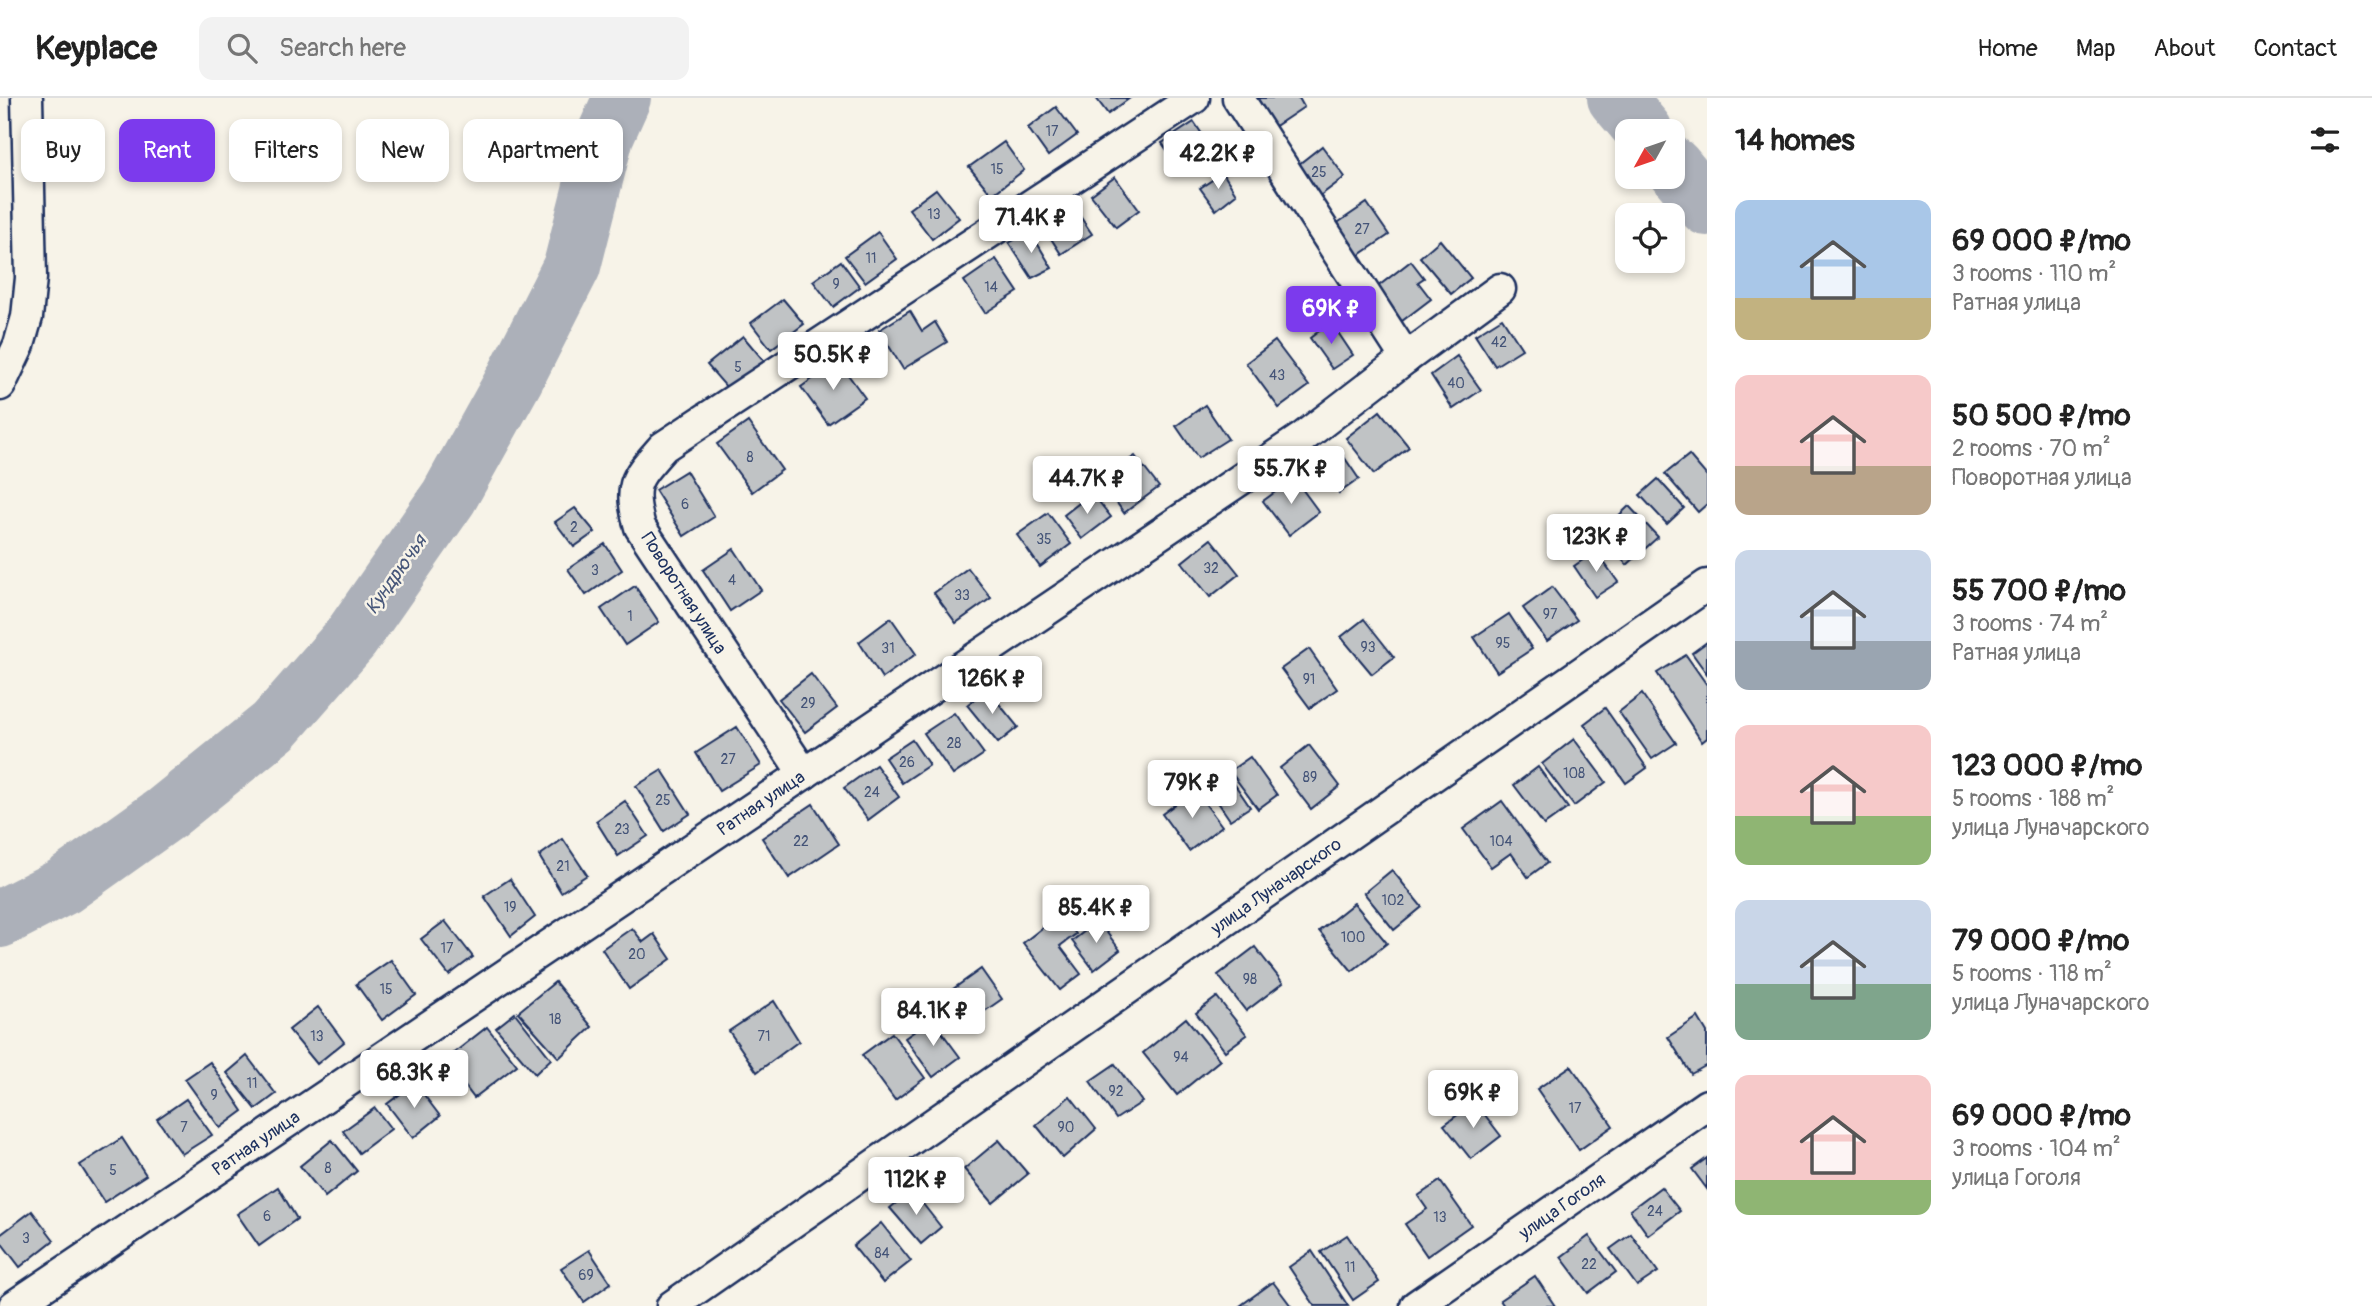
<!DOCTYPE html>
<meta charset="utf-8">
<style>
:root{--surface:#fff;--page:#f2f2f2;--text:#222;--muted:#767676;--line:#e0e0e0;--accent:#7c3aed}
body{margin:0;font-family:Pangolin,sans-serif;background:var(--page);color:var(--text);height:100vh;display:flex;flex-direction:column;font-size:26px;white-space:nowrap}
*{box-sizing:border-box;margin:0}
p{font-size:23px;color:var(--muted)}
.icon{flex:none;width:38px;height:38px;fill:none;stroke:currentColor;stroke-width:2;stroke-linecap:round;stroke-linejoin:round}
.map{position:relative;flex:1;overflow:hidden}
.panel{display:flex;flex-direction:column;background:var(--surface);width:665px}
.panel>*{flex:none}
.top-card{position:absolute;left:21px;top:21px;width:665px;height:63px;display:flex;gap:14px}
.needle{width:46px;rotate:230deg}
.tools{position:absolute;left:1615px;top:21px;display:grid;gap:14px}
.tools a{display:grid;place-items:center;width:70px;height:70px;border-radius:14px;background:var(--surface);box-shadow:0 4px 10px #0003;font-size:35px}
.price{position:absolute;translate:-50% -60px;padding:0 16px;border-radius:7px;background:#fff;color:#222;font-size:23px;line-height:46px;filter:drop-shadow(0 2px 4px #0008)}
.price::after{content:'';position:absolute;left:50%;top:42px;width:21px;height:16px;margin-left:-10px;background:inherit;clip-path:polygon(0 0,100% 0,50% 100%)}
.price.selected{background:var(--accent);color:#fff}
ul{padding:0;list-style:none}
li{display:flex;align-items:center;gap:21px;height:175px;padding:0 28px}
li span{display:grid;place-items:center;flex:none;width:196px;height:140px;border-radius:14px;color:#555}
li>.icon{margin-inline-start:auto}
span .icon{width:84px;height:84px;fill:#fffc;stroke-width:1}
li b{font-size:30px}
h2{display:flex;justify-content:space-between;align-items:center;height:84px;padding:0 28px;font-size:30px}
.pill{padding:0 24px;border-radius:14px;background:var(--surface);box-shadow:0 4px 10px #0003;font-size:24px;line-height:63px}
.pill.selected{background:var(--accent);color:#fff}
header{display:flex;align-items:center;gap:42px;box-sizing:border-box;height:98px;padding:0 35px;background:var(--surface);border-bottom:2px solid var(--line)}
header strong{font-size:33px}
nav{display:flex;gap:38px;margin-inline-start:auto;font-size:24px}
.search{width:490px;height:63px;background:var(--page);display:flex;align-items:center;gap:18px;box-sizing:border-box;padding:0 24px;border-radius:14px;color:var(--muted);font-size:26px}
main{display:flex;flex:1;min-height:0}
.map>svg:first-child{display:block}
.lines{fill:none;stroke-linecap:round;stroke-linejoin:round}
.river{stroke:#acb0b9;stroke-width:58}
.building{fill:#c0c3c5;stroke:#1b2f5e;stroke-width:2}
.street-casing{stroke:#1b2f5e;stroke-width:35}
.street{stroke:#f7f3e8;stroke-width:30}
.labels{text-anchor:middle;stroke-width:5;stroke-linejoin:round;paint-order:stroke}
.number-label{font-size:14px;fill:#445478}
.street-label{font-size:18px;fill:#1b2f5e;stroke:#f7f3e8}
.water-label{font-size:19px;font-style:italic;fill:#465679;stroke:#f7f3e8}
</style>
<header>
<strong>Keyplace</strong>
<div class="search"><svg class="icon" aria-label="search" viewBox="0 0 24 24"><circle cx="10" cy="10" r="6"/><path d="M15 15l6 6"/></svg>Search here</div>
<nav><a>Home</a><a>Map</a><a>About</a><a>Contact</a></nav>
</header>
<main>
<div class="map">
<svg width="1707" height="1208" viewBox="0 0 1707 1208">
<rect width="100%" height="100%" fill="#f7f3e8"/>
<filter id="ink" filterUnits="userSpaceOnUse"><feTurbulence type="fractalNoise" baseFrequency=".0143" numOctaves="2"/><feDisplacementMap in="SourceGraphic" scale="14" xChannelSelector="R" yChannelSelector="G"/><feConvolveMatrix kernelMatrix="1 2 1 2 8 2 1 2 1" color-interpolation-filters="sRGB"/></filter>
<g filter="url(#ink)">
<g class="lines">
<g class="river">
<path d="M1616 0 1644 33"/>
<path d="M1673 68 1707 109"/>
<path d="M0 821 64 788 165 716 274 628 351 540 449 399 514 282 572 168 605 38 622 0"/>
</g>
</g>
<g class="building">
<path d="M1096 0H1130L1108 16Z"/>
<path d="M1254 0H1299L1304 9 1274 29Z"/>
<path d="M1056 9 1077 37 1048 58 1028 30Z"/>
<path d="M1194 24 1214 54 1183 75 1162 45Z"/>
<path d="M1004 44 1024 72 992 97 969 69Z"/>
<path d="M1322 48 1345 79 1317 100 1294 70Z"/>
<path d="M1223 75 1236 96 1216 112 1200 90Z"/>
<path d="M1115 79 1139 112 1116 129 1091 97Z"/>
<path d="M936 91 959 120 932 141 909 111Z"/>
<path d="M1071 105 1092 136 1061 156 1041 125Z"/>
<path d="M1367 105 1389 137 1358 158 1336 126Z"/>
<path d="M1030 133 1052 170 1032 180 1009 145Z"/>
<path d="M878 134 897 161 865 184 845 158Z"/>
<path d="M1440 142 1471 180 1451 196 1420 159Z"/>
<path d="M996 161 1018 194 985 215 964 183Z"/>
<path d="M841 163 860 189 833 209 813 183Z"/>
<path d="M1411 163 1424 180 1418 184 1431 201 1402 223 1376 190Z"/>
<path d="M783 201 804 226 771 251 751 225Z"/>
<path d="M910 213 922 233 935 224 947 244 903 271 879 232Z"/>
<path d="M1502 220 1522 251 1495 268 1475 237Z"/>
<path d="M1331 224 1353 257 1332 271 1310 240Z"/>
<path d="M743 238 770 270 734 298 707 267Z"/>
<path d="M1275 243 1309 288 1279 310 1246 265Z"/>
<path d="M1457 258 1481 292 1453 311 1431 277Z"/>
<path d="M838 263 865 300 828 326 801 289Z"/>
<path d="M1205 307 1228 341 1198 360 1176 328Z"/>
<path d="M1380 313 1409 349 1374 376 1346 340Z"/>
<path d="M748 324 782 372 752 394 717 346Z"/>
<path d="M1338 350 1359 381 1339 395 1318 364Z"/>
<path d="M1689 357 1707 378V406L1698 414 1665 376Z"/>
<path d="M1135 358 1159 389 1124 415 1100 381Z"/>
<path d="M686 373 714 419 684 438 655 392Z"/>
<path d="M1294 380 1319 414 1289 437 1263 403Z"/>
<path d="M1658 381 1684 410 1667 426 1640 397Z"/>
<path d="M1092 395 1111 419 1082 441 1064 417Z"/>
<path d="M1629 408 1658 439 1627 467 1599 436Z"/>
<path d="M575 410 595 434 574 449 555 424Z"/>
<path d="M1048 415 1071 446 1040 469 1017 437Z"/>
<path d="M1211 441 1239 476 1210 499 1182 464Z"/>
<path d="M605 446 622 472 586 497 568 471Z"/>
<path d="M734 451 761 492 730 513 703 472Z"/>
<path d="M1596 453 1618 484 1595 499 1574 468Z"/>
<path d="M968 470 991 500 956 525 934 495Z"/>
<path d="M635 488 659 524 625 547 601 511Z"/>
<path d="M1552 489 1577 522 1547 543 1523 510Z"/>
<path d="M1509 516 1532 551 1497 574 1474 539Z"/>
<path d="M891 520 916 556 882 580 859 544Z"/>
<path d="M1364 521 1394 559 1372 576 1341 539Z"/>
<path d="M1707 544V576L1692 555Z"/>
<path d="M1309 551 1337 591 1310 610 1281 571Z"/>
<path d="M1686 557 1707 587V640L1702 644 1657 575Z"/>
<path d="M811 576 837 610 805 634 779 601Z"/>
<path d="M987 591 1018 629 998 645 967 607Z"/>
<path d="M1642 596 1676 645 1652 661 1619 614Z"/>
<path d="M1605 610 1647 670 1626 685 1584 626Z"/>
<path d="M954 615 984 656 953 677 924 635Z"/>
<path d="M737 629 761 667 719 693 696 655Z"/>
<path d="M1574 641 1606 684 1574 708 1542 666Z"/>
<path d="M912 642 929 667 902 685 885 660Z"/>
<path d="M1309 647 1340 688 1311 711 1280 670Z"/>
<path d="M1250 659 1277 697 1258 711 1230 673Z"/>
<path d="M876 667 899 699 868 722 844 690Z"/>
<path d="M1538 669 1568 710 1544 727 1514 687Z"/>
<path d="M662 672 690 716 664 733 636 688Z"/>
<path d="M1227 675 1250 709 1230 722 1207 688Z"/>
<path d="M1195 692 1222 728 1189 753 1162 716Z"/>
<path d="M625 703 648 738 618 758 596 723Z"/>
<path d="M1502 703 1547 765 1528 779 1511 755 1491 769 1463 731Z"/>
<path d="M813 706 839 746 789 780 762 740Z"/>
<path d="M563 741 587 777 561 794 539 758Z"/>
<path d="M1392 772 1422 809 1394 832 1364 795Z"/>
<path d="M510 781 535 819 511 838 484 798Z"/>
<path d="M1354 805 1387 845 1352 873 1319 833Z"/>
<path d="M1060 816 1076 836 1060 848 1081 876 1060 892 1023 845Z"/>
<path d="M445 823 473 859 449 877 421 841Z"/>
<path d="M1098 823 1120 852 1094 872 1072 843Z"/>
<path d="M632 830 643 844 654 836 671 861 629 891 602 851Z"/>
<path d="M1255 849 1283 885 1246 913 1218 877Z"/>
<path d="M391 862 416 897 382 922 356 886Z"/>
<path d="M981 871 1002 901 972 922 949 894Z"/>
<path d="M555 884 592 929 559 960 518 914Z"/>
<path d="M1217 899 1247 937 1225 953 1196 915Z"/>
<path d="M774 903 799 943 757 974 729 933Z"/>
<path d="M318 909 344 944 317 966 289 932Z"/>
<path d="M515 915 551 961 535 976 496 930Z"/>
<path d="M1698 919 1707 934V967L1691 976 1668 939Z"/>
<path d="M1186 920 1220 962 1177 997 1143 955Z"/>
<path d="M932 921 960 959 933 979 905 940Z"/>
<path d="M487 929 517 967 474 1000 445 962Z"/>
<path d="M892 935 925 980 895 1002 862 957Z"/>
<path d="M247 958 276 996 256 1011 227 975Z"/>
<path d="M210 964 243 1013 220 1030 185 981Z"/>
<path d="M1115 966 1142 1004 1116 1021 1090 983Z"/>
<path d="M1571 968 1613 1028 1579 1052 1537 991Z"/>
<path d="M415 985 440 1018 413 1040 387 1006Z"/>
<path d="M1070 998 1096 1031 1063 1060 1036 1027Z"/>
<path d="M186 1001 212 1037 182 1056 157 1021Z"/>
<path d="M1475 1004 1501 1038 1471 1061 1444 1027Z"/>
<path d="M375 1010 391 1031 359 1055 343 1033Z"/>
<path d="M122 1040 146 1077 104 1104 80 1067Z"/>
<path d="M332 1042 357 1073 325 1099 300 1068Z"/>
<path d="M999 1042 1028 1076 993 1105 964 1071Z"/>
<path d="M1707 1060V1091L1692 1071Z"/>
<path d="M1440 1083 1471 1127 1427 1158 1405 1126 1427 1111 1418 1098Z"/>
<path d="M278 1089 297 1121 259 1148 237 1116Z"/>
<path d="M1661 1089 1680 1113 1648 1137 1630 1112Z"/>
<path d="M912 1092 941 1129 921 1146 890 1110Z"/>
<path d="M32 1113 54 1142 20 1169 0 1143V1137Z"/>
<path d="M881 1125 911 1163 883 1185 853 1148Z"/>
<path d="M1631 1136 1658 1174 1637 1188 1610 1151Z"/>
<path d="M1347 1137 1379 1184 1353 1202 1321 1154Z"/>
<path d="M1589 1138 1616 1174 1588 1195 1561 1159Z"/>
<path d="M589 1152 611 1185 584 1204 561 1170Z"/>
<path d="M1312 1153 1348 1208H1315L1289 1169Z"/>
<path d="M1535 1178 1555 1208H1504L1500 1202Z"/>
<path d="M1273 1184 1291 1208H1240Z"/>
</g>
<g class="lines">
<g class="street-casing">
<g id="street">
<path d="M1238 0 1406 260"/>
<path d="M0 287 19 247 27 219 31 180 27 0"/>
<path d="M804 676 640 429C628 386 635 381 663 349L1194 0"/>
<path d="M14 1208 1302 340 1406 260 1500 191"/>
<path d="M672 1208 1707 487"/>
<path d="M1416 1208 1707 1007"/>
</g>
</g>
<use href="#street" class="street"/>
</g>
</g>
<g class="labels">
<g class="number-label">
<text x="1052" y="38">17</text>
<text x="997" y="76">15</text>
<text x="1319" y="79">25</text>
<text x="934" y="121">13</text>
<text x="1362" y="136">27</text>
<text x="871" y="165">11</text>
<text x="836" y="191">9</text>
<text x="991" y="194">14</text>
<text x="1499" y="249">42</text>
<text x="738" y="274">5</text>
<text x="1277" y="282">43</text>
<text x="1456" y="290">40</text>
<text x="750" y="364">8</text>
<text x="685" y="411">6</text>
<text x="574" y="434">2</text>
<text x="1044" y="446">35</text>
<text x="1211" y="475">32</text>
<text x="595" y="477">3</text>
<text x="732" y="487">4</text>
<text x="962" y="502">33</text>
<text x="1550" y="521">97</text>
<text x="630" y="523">1</text>
<text x="1503" y="550">95</text>
<text x="1368" y="554">93</text>
<text x="888" y="555">31</text>
<text x="1309" y="586">91</text>
<text x="808" y="610">29</text>
<text x="954" y="650">28</text>
<text x="728" y="666">27</text>
<text x="907" y="669">26</text>
<text x="1574" y="680">108</text>
<text x="1310" y="684">89</text>
<text x="872" y="699">24</text>
<text x="663" y="707">25</text>
<text x="622" y="736">23</text>
<text x="801" y="748">22</text>
<text x="1501" y="748">104</text>
<text x="563" y="773">21</text>
<text x="1393" y="807">102</text>
<text x="510" y="814">19</text>
<text x="1353" y="844">100</text>
<text x="447" y="855">17</text>
<text x="637" y="861">20</text>
<text x="1250" y="886">98</text>
<text x="386" y="896">15</text>
<text x="555" y="926">18</text>
<text x="317" y="943">13</text>
<text x="764" y="943">71</text>
<text x="1181" y="964">94</text>
<text x="252" y="990">11</text>
<text x="1116" y="998">92</text>
<text x="214" y="1002">9</text>
<text x="1575" y="1015">17</text>
<text x="184" y="1034">7</text>
<text x="1066" y="1034">90</text>
<text x="328" y="1075">8</text>
<text x="113" y="1077">5</text>
<text x="1655" y="1118">24</text>
<text x="267" y="1123">6</text>
<text x="1440" y="1124">13</text>
<text x="26" y="1145">3</text>
<text x="882" y="1160">84</text>
<text x="1589" y="1171">22</text>
<text x="1350" y="1174">11</text>
<text x="586" y="1182">69</text>
</g>
<g class="street-label">
<text transform="translate(684 495) rotate(57)" y="6">Поворотная улица</text>
<text transform="translate(761 705) rotate(-34)" y="6">Ратная улица</text>
<text transform="translate(1276 788) rotate(-35)" y="6">улица Луначарского</text>
<text transform="translate(256 1045) rotate(-34)" y="6">Ратная улица</text>
<text transform="translate(1562 1108) rotate(-35)" y="6">улица Гоголя</text>
</g>
<g class="water-label">
<text transform="translate(395 476) rotate(-55)" y="7">Кундрючья</text>
</g>
</g>
</svg>
<div class="tools">
<a><svg class="needle" viewBox="-14 -14 28 28"><path d="M0-13l5 13h-10z" fill="#e53935"/><path d="M0 13l5-13h-10z" fill="#767676"/></svg></a>
<a><svg class="icon" aria-label="locate" viewBox="0 0 24 24"><circle cx="12" cy="12" r="6"/><path d="M12 2v4M12 18v4M2 12h4M18 12h4"/></svg></a>
</div>
<b class="price" style="left:1218px;top:93px">42.2K ₽</b>
<b class="price" style="left:1031px;top:157px">71.4K ₽</b>
<b class="price selected" style="left:1331px;top:248px">69K ₽</b>
<b class="price" style="left:833px;top:294px">50.5K ₽</b>
<b class="price" style="left:1291px;top:408px">55.7K ₽</b>
<b class="price" style="left:1087px;top:418px">44.7K ₽</b>
<b class="price" style="left:1596px;top:476px">123K ₽</b>
<b class="price" style="left:992px;top:618px">126K ₽</b>
<b class="price" style="left:1192px;top:722px">79K ₽</b>
<b class="price" style="left:1096px;top:847px">85.4K ₽</b>
<b class="price" style="left:933px;top:950px">84.1K ₽</b>
<b class="price" style="left:414px;top:1012px">68.3K ₽</b>
<b class="price" style="left:1473px;top:1032px">69K ₽</b>
<b class="price" style="left:916px;top:1119px">112K ₽</b>
<div class="top-card">
<a class="pill">Buy</a>
<a class="pill selected">Rent</a>
<a class="pill">Filters</a>
<a class="pill">New</a>
<a class="pill">Apartment</a>
</div>
</div>
<section class="panel">
<h2>14 homes<svg class="icon" aria-label="filters" viewBox="0 0 24 24"><path d="M4 7h16M4 17h16"/><circle cx="9" cy="7" r="2"/><circle cx="15" cy="17" r="2"/></svg></h2>
<ul>
<li><span style="background:linear-gradient(#a9c7e8 70%,#c2b280 0)"><svg class="icon" aria-label="home" viewBox="0 0 24 24"><path d="M3 11l9-7 9 7M6 9v11h12V9"/></svg></span><div><b>69 000 ₽/mo</b><p>3 rooms · 110 m²</p><p>Ратная улица</p></div></li>
<li><span style="background:linear-gradient(#f6c9c9 65%,#b9a48a 0)"><svg class="icon" aria-label="home" viewBox="0 0 24 24"><path d="M3 11l9-7 9 7M6 9v11h12V9"/></svg></span><div><b>50 500 ₽/mo</b><p>2 rooms · 70 m²</p><p>Поворотная улица</p></div></li>
<li><span style="background:linear-gradient(#c9d6e8 65%,#9aa5b1 0)"><svg class="icon" aria-label="home" viewBox="0 0 24 24"><path d="M3 11l9-7 9 7M6 9v11h12V9"/></svg></span><div><b>55 700 ₽/mo</b><p>3 rooms · 74 m²</p><p>Ратная улица</p></div></li>
<li><span style="background:linear-gradient(#f6c9c9 65%,#8fb573 0)"><svg class="icon" aria-label="home" viewBox="0 0 24 24"><path d="M3 11l9-7 9 7M6 9v11h12V9"/></svg></span><div><b>123 000 ₽/mo</b><p>5 rooms · 188 m²</p><p>улица Луначарского</p></div></li>
<li><span style="background:linear-gradient(#c9d6e8 60%,#7fa58c 0)"><svg class="icon" aria-label="home" viewBox="0 0 24 24"><path d="M3 11l9-7 9 7M6 9v11h12V9"/></svg></span><div><b>79 000 ₽/mo</b><p>5 rooms · 118 m²</p><p>улица Луначарского</p></div></li>
<li><span style="background:linear-gradient(#f6c9c9 75%,#8fb573 0)"><svg class="icon" aria-label="home" viewBox="0 0 24 24"><path d="M3 11l9-7 9 7M6 9v11h12V9"/></svg></span><div><b>69 000 ₽/mo</b><p>3 rooms · 104 m²</p><p>улица Гоголя</p></div></li>
</ul>
</section>
</main>
